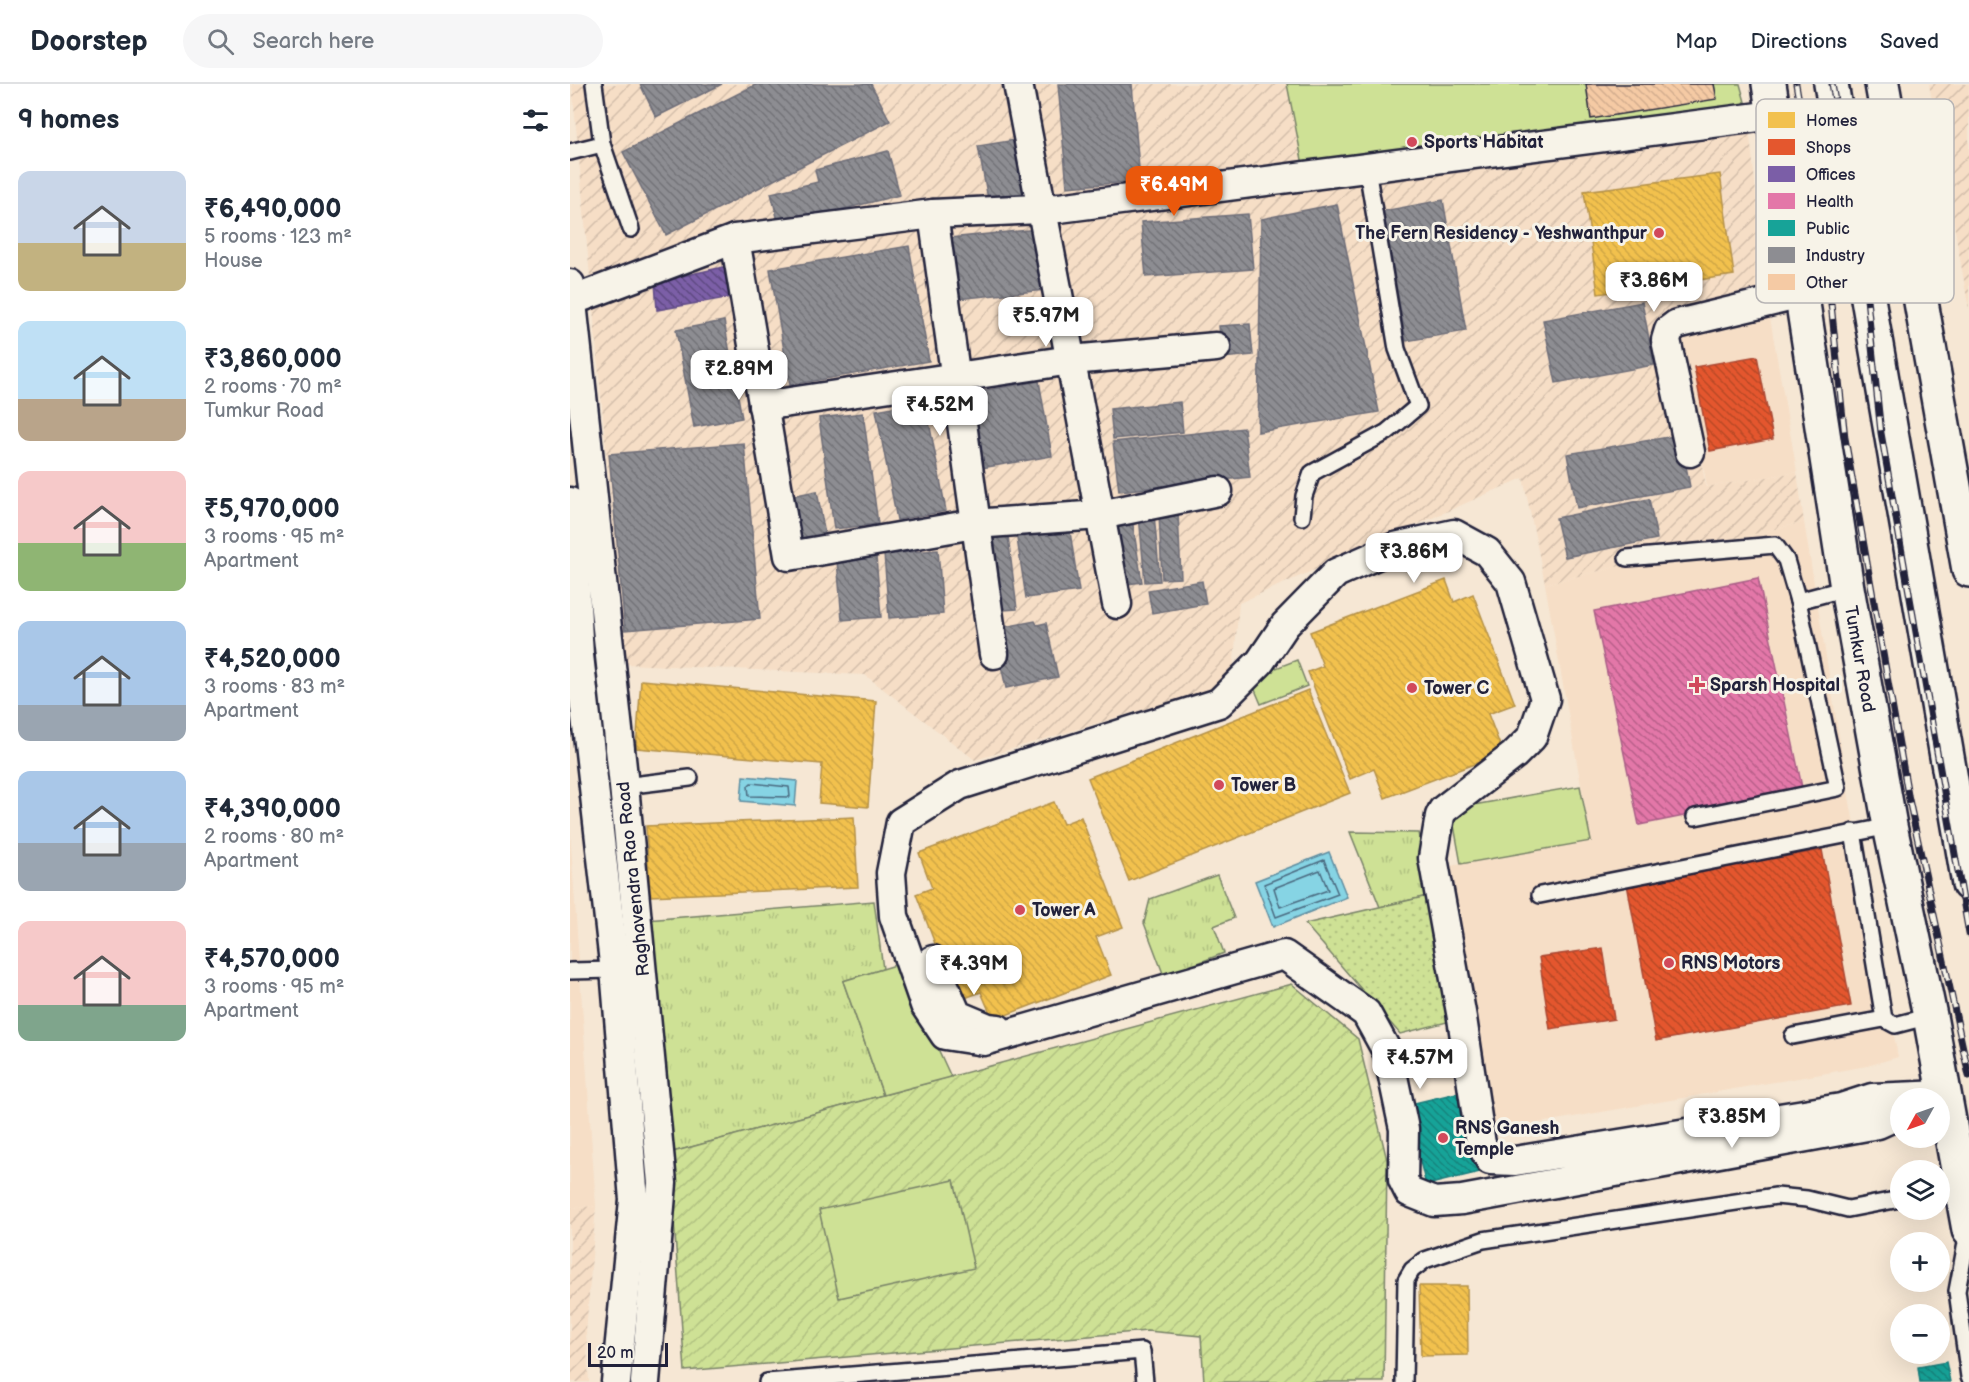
<!DOCTYPE html>
<meta charset="utf-8">
<style>
:root{--surface:#fff;--page:#f6f6f7;--text:#1f2937;--muted:#747a83;--line:#e0e1e3;--accent:#ea580c}
body{margin:0;font-family:"Balsamiq Sans",sans-serif;background:var(--page);color:var(--text);height:100vh;display:flex;flex-direction:column;font-size:22px;white-space:nowrap}
*{box-sizing:border-box;margin:0}
p{font-size:20px;color:var(--muted)}
.icon{flex:none;width:33px;height:33px;fill:none;stroke:currentColor;stroke-width:2;stroke-linecap:round;stroke-linejoin:round}
.map{position:relative;flex:1;overflow:hidden}
.drawer{display:flex;flex-direction:column;background:var(--surface);width:570px}
.drawer>*{flex:none}
.needle{width:39px;rotate:230deg}
.fabs{position:absolute;left:1320px;top:1004px;display:grid;gap:12px}
.fabs a{display:grid;place-items:center;width:60px;height:60px;border-radius:50%;background:var(--surface);box-shadow:0 6px 24px #0002;font-size:30px}
.scale{position:absolute;left:18px;bottom:15px;width:80px;box-sizing:border-box;padding-left:6px;border:3px solid #22223b;border-top:0;font-size:16px;line-height:21px;white-space:nowrap;color:#22223b;-webkit-text-stroke:4px #f7f3e8;paint-order:stroke}
.price{position:absolute;translate:-50% -51px;padding:0 14px;border-radius:12px;background:#fff;color:#222;font-size:20px;line-height:39px;filter:drop-shadow(0 2px 3px #0008)}
.price::after{content:'';position:absolute;left:50%;top:36px;width:18px;height:14px;margin-left:-9px;background:inherit;clip-path:polygon(0 0,100% 0,50% 100%)}
.price.selected{background:var(--accent);color:#fff}
ul{padding:0;list-style:none}
li{display:flex;align-items:center;gap:18px;height:150px;padding:0 18px}
li span{display:grid;place-items:center;flex:none;width:168px;height:120px;border-radius:12px;color:#555}
li>.icon{margin-inline-start:auto}
span .icon{width:72px;height:72px;fill:#fffc;stroke-width:1}
li b{font-size:26px}
h2{display:flex;justify-content:space-between;align-items:center;height:72px;padding:0 18px;font-size:26px}
header{display:flex;align-items:center;gap:36px;box-sizing:border-box;height:84px;padding:0 30px;background:var(--surface);border-bottom:2px solid var(--line)}
header strong{font-size:28px}
nav{display:flex;gap:33px;margin-inline-start:auto;font-size:21px}
.search{width:420px;height:54px;background:var(--page);display:flex;align-items:center;gap:15px;box-sizing:border-box;padding:0 21px;border-radius:33px;color:var(--muted);font-size:22px}
main{display:flex;flex:1;min-height:0}
.map>svg:first-child{display:block}
.built{fill:#f6dec6}
.industrial{fill:url(#industrial-furrows)}
.grass{fill:url(#grass-tufts);stroke:#788268;stroke-width:1.5}
.park{fill:url(#park-dots);stroke:#788268;stroke-width:1.5}
.garden{fill:url(#garden-furrows);stroke:#788268;stroke-width:1.5}
.pitch{fill:#cee195;stroke:#788268;stroke-width:1.5}
.water{fill:#86d4e4;stroke:#5e8da0;stroke-width:1.5}
.homes{fill:url(#homes-back-hatch);stroke:#b49148;stroke-width:1.5}
.shops{fill:url(#shops-back-hatch);stroke:#aa4732;stroke-width:1.5}
.offices{fill:url(#offices-back-hatch);stroke:#604c87;stroke-width:1.5}
.health{fill:url(#health-back-hatch);stroke:#a95e87;stroke-width:1.5}
.public{fill:url(#public-back-hatch);stroke:#1a7c7c;stroke-width:1.5}
.industry{fill:url(#industry-back-hatch);stroke:#6d6d78;stroke-width:1.5}
.lines{fill:none;stroke-linecap:round;stroke-linejoin:round}
.shore{stroke:#4a697f;stroke-width:1.5}
.building{fill:url(#building-back-hatch);stroke:#22223b;stroke-width:1.5}
.lane-casing{stroke:#22223b;stroke-width:20}
.street-casing{stroke:#22223b;stroke-width:33}
.secondary-casing{stroke:#22223b;stroke-width:38}
.highway-casing{stroke:#22223b;stroke-width:38}
.lane{stroke:#f7f3e8;stroke-width:15}
.street{stroke:#f7f3e8;stroke-width:28}
.secondary{stroke:#f7f3e8;stroke-width:33}
.highway{stroke:#f7f3e8;stroke-width:33}
.rail-casing{stroke:#22223b;stroke-width:7}
.rail{stroke:#f7f3e8;stroke-width:4.5;stroke-dasharray:14;stroke-linecap:butt}
.poi-dot{fill:#d1495b;stroke:#f7f3e8;stroke-width:2}
.labels{text-anchor:middle;stroke-width:6;stroke-linejoin:round;paint-order:stroke}
.poi-label{font-size:18px;font-weight:bold;fill:#22223b;stroke:#f7f3e8;text-anchor:start}
.street-label{font-size:18px;fill:#22223b;stroke:#f7f3e8}
.key{fill:#f7f3e8;stroke:#b7b4b4;stroke-width:1.5}
.key-label{font-size:16px;fill:#22223b}
</style>
<header>
<strong>Doorstep</strong>
<div class="search"><svg class="icon" aria-label="search" viewBox="0 0 24 24"><circle cx="10" cy="10" r="6"/><path d="M15 15l6 6"/></svg>Search here</div>
<nav><a>Map</a><a>Directions</a><a>Saved</a></nav>
</header>
<main>
<section class="drawer">
<h2>9 homes<svg class="icon" aria-label="filters" viewBox="0 0 24 24"><path d="M4 7h16M4 17h16"/><circle cx="9" cy="7" r="2"/><circle cx="15" cy="17" r="2"/></svg></h2>
<ul>
<li><span style="background:linear-gradient(#c9d6e8 60%,#c2b280 0)"><svg class="icon" aria-label="home" viewBox="0 0 24 24"><path d="M3 11l9-7 9 7M6 9v11h12V9"/></svg></span><div><b>₹6,490,000</b><p>5 rooms · 123 m²</p><p>House</p></div></li>
<li><span style="background:linear-gradient(#bfe0f5 65%,#b9a48a 0)"><svg class="icon" aria-label="home" viewBox="0 0 24 24"><path d="M3 11l9-7 9 7M6 9v11h12V9"/></svg></span><div><b>₹3,860,000</b><p>2 rooms · 70 m²</p><p>Tumkur Road</p></div></li>
<li><span style="background:linear-gradient(#f6c9c9 60%,#8fb573 0)"><svg class="icon" aria-label="home" viewBox="0 0 24 24"><path d="M3 11l9-7 9 7M6 9v11h12V9"/></svg></span><div><b>₹5,970,000</b><p>3 rooms · 95 m²</p><p>Apartment</p></div></li>
<li><span style="background:linear-gradient(#a9c7e8 70%,#9aa5b1 0)"><svg class="icon" aria-label="home" viewBox="0 0 24 24"><path d="M3 11l9-7 9 7M6 9v11h12V9"/></svg></span><div><b>₹4,520,000</b><p>3 rooms · 83 m²</p><p>Apartment</p></div></li>
<li><span style="background:linear-gradient(#a9c7e8 60%,#9aa5b1 0)"><svg class="icon" aria-label="home" viewBox="0 0 24 24"><path d="M3 11l9-7 9 7M6 9v11h12V9"/></svg></span><div><b>₹4,390,000</b><p>2 rooms · 80 m²</p><p>Apartment</p></div></li>
<li><span style="background:linear-gradient(#f6c9c9 70%,#7fa58c 0)"><svg class="icon" aria-label="home" viewBox="0 0 24 24"><path d="M3 11l9-7 9 7M6 9v11h12V9"/></svg></span><div><b>₹4,570,000</b><p>3 rooms · 95 m²</p><p>Apartment</p></div></li>
</ul>
</section>
<div class="map">
<svg width="1399" height="1298" viewBox="0 0 1399 1298">
<defs>
<pattern id="industrial-furrows" width="10" height="10" patternUnits="userSpaceOnUse" patternTransform="scale(1.5)"><rect width="10" height="10" fill="#f6dec6"/><path d="M-1 1l2-2M0 10L10 0M9 11l2-2" fill="none" stroke="#d3beab"/></pattern>
<pattern id="grass-tufts" width="24" height="20" patternUnits="userSpaceOnUse" patternTransform="scale(1.5)"><rect width="24" height="20" fill="#cee195"/><path d="M3 7l-1-3M5 7V3M7 7l1-3M15 17l-1-3M17 17v-4M19 17l1-3" fill="none" stroke="#b1c181"/></pattern>
<pattern id="park-dots" width="8" height="8" patternUnits="userSpaceOnUse" patternTransform="scale(1.5)"><rect width="8" height="8" fill="#cee195"/><path d="M2 2h.1M6 6h.1" fill="none" stroke="#b1c181" stroke-width="1.8" stroke-linecap="round"/></pattern>
<pattern id="garden-furrows" width="10" height="10" patternUnits="userSpaceOnUse" patternTransform="scale(1.5)"><rect width="10" height="10" fill="#cee195"/><path d="M-1 1l2-2M0 10L10 0M9 11l2-2" fill="none" stroke="#b1c181"/></pattern>
<pattern id="homes-back-hatch" width="6" height="6" patternUnits="userSpaceOnUse" patternTransform="scale(1.5)"><rect width="6" height="6" fill="#f2c14e"/><path d="M-1 5l2 2M0 0l6 6M5-1l2 2" fill="none" stroke="#cfa645"/></pattern>
<pattern id="shops-back-hatch" width="6" height="6" patternUnits="userSpaceOnUse" patternTransform="scale(1.5)"><rect width="6" height="6" fill="#e4572e"/><path d="M-1 5l2 2M0 0l6 6M5-1l2 2" fill="none" stroke="#b84828"/></pattern>
<pattern id="offices-back-hatch" width="6" height="6" patternUnits="userSpaceOnUse" patternTransform="scale(1.5)"><rect width="6" height="6" fill="#7b5ea7"/><path d="M-1 5l2 2M0 0l6 6M5-1l2 2" fill="none" stroke="#5f4982"/></pattern>
<pattern id="health-back-hatch" width="6" height="6" patternUnits="userSpaceOnUse" patternTransform="scale(1.5)"><rect width="6" height="6" fill="#e377a8"/><path d="M-1 5l2 2M0 0l6 6M5-1l2 2" fill="none" stroke="#b8618a"/></pattern>
<pattern id="public-back-hatch" width="6" height="6" patternUnits="userSpaceOnUse" patternTransform="scale(1.5)"><rect width="6" height="6" fill="#17a398"/><path d="M-1 5l2 2M0 0l6 6M5-1l2 2" fill="none" stroke="#14847d"/></pattern>
<pattern id="industry-back-hatch" width="6" height="6" patternUnits="userSpaceOnUse" patternTransform="scale(1.5)"><rect width="6" height="6" fill="#8d8d92"/><path d="M-1 5l2 2M0 0l6 6M5-1l2 2" fill="none" stroke="#737378"/></pattern>
<pattern id="building-back-hatch" width="6" height="6" patternUnits="userSpaceOnUse" patternTransform="scale(1.5)"><rect width="6" height="6" fill="#f5caa4"/><path d="M-1 5l2 2M0 0l6 6M5-1l2 2" fill="none" stroke="#d2ad8e"/></pattern>
</defs>
<rect width="100%" height="100%" fill="#f6e7d4"/>
<filter id="ink" filterUnits="userSpaceOnUse"><feTurbulence type="fractalNoise" baseFrequency=".0167" numOctaves="2"/><feDisplacementMap in="SourceGraphic" scale="12" xChannelSelector="R" yChannelSelector="G"/><feConvolveMatrix kernelMatrix="1 2 1 2 8 2 1 2 1" color-interpolation-filters="sRGB"/></filter>
<g filter="url(#ink)">
<g class="built">
<path d="M1200 234 1227 388 1137 403 1109 250Z"/>
<path d="M1234 438 1279 713 1328 973 1297 982 922 1047 869 784 1021 757 975 500Z"/>
<path d="M0 747 26 1122 0 1124Z"/>
</g>
<g class="industrial">
<path d="M2 0H717L735 91 1177 25 1200 234 1109 250 1136 403 1227 388 1234 438 975 500 953 394 669 519 662 599 405 676 295 591 56 580Z"/>
<path d="M1359 0H1399V225Z"/>
<path d="M26 1122 16 1248 19 1298H0V1124Z"/>
</g>
<g class="grass">
<path d="M780 748 849 749 862 811 810 823Z"/>
<path d="M647 791 664 834 644 842 654 869 594 892 574 839 580 815Z"/>
<path d="M304 817 313 885 273 897 313 1011 99 1069 77 836Z"/>
</g>
<path class="park" d="M862 811 885 936 830 950 735 840Z"/>
<path class="garden" d="M722 900 788 955 817 1076 814 1298H634L631 1252 577 1247 115 1287 99 1069Z"/>
<g class="pitch">
<path d="M717 0H1170L1177 25 735 91Z"/>
<path d="M727 576 737 602 691 620 680 594Z"/>
<path d="M1010 702 1021 757 891 780 881 725Z"/>
<path d="M329 880 381 993 313 1011 273 897Z"/>
<path d="M384 1096 404 1184 269 1214 249 1126Z"/>
</g>
<g class="water">
<path d="M173 692 227 697 225 722 171 717Z"/>
<path d="M759 768 777 813 703 843 685 797Z"/>
</g>
<g class="homes">
<path d="M1150 90 1164 191 1028 210 1014 107Z"/>
<path d="M876 496 884 518 903 510 945 620 918 630 933 669 815 714 804 685 780 695 738 588 753 582 740 548Z"/>
<path d="M71 596 306 617 298 723 249 719 252 680 66 664Z"/>
<path d="M738 606 780 709 559 797 518 694Z"/>
<path d="M484 718 493 740 511 733 553 843 526 853 541 891 423 936 411 908 387 917 346 810 362 804 349 769Z"/>
<path d="M284 733 288 803 80 812 76 742Z"/>
<path d="M849 1202H897L898 1271 851 1272Z"/>
</g>
<g class="shops">
<path d="M1187 272 1203 355 1140 367 1124 283Z"/>
<path d="M1252 766 1281 922 1086 957 1057 800Z"/>
<path d="M1033 864 1044 935 980 945 969 873Z"/>
</g>
<path class="offices" d="M158 182 162 213 87 226 85 198Z"/>
<path class="health" d="M1188 494 1233 708 1069 741 1024 527Z"/>
<g class="public">
<path d="M891 1008 910 1088 856 1101 836 1021Z"/>
<path d="M1376 1278 1380 1298H1350L1348 1283Z"/>
</g>
<g class="industry">
<path d="M70 0H152L86 33Z"/>
<path d="M187 0H301L320 37 96 151 53 68Z"/>
<path d="M488 0H562L570 97 497 103Z"/>
<path d="M451 55 461 108 418 115 408 62Z"/>
<path d="M318 67 330 111 209 141 201 109 248 98 245 86Z"/>
<path d="M873 116 896 247 836 257 813 127Z"/>
<path d="M767 120 809 328 688 348 691 135Z"/>
<path d="M678 130 683 185 576 193 571 138Z"/>
<path d="M468 145 475 206 387 215 380 154Z"/>
<path d="M339 162 359 277 220 301 200 185Z"/>
<path d="M1072 218 1084 281 986 299 973 236Z"/>
<path d="M154 237 172 334 124 343 106 246Z"/>
<path d="M680 240 683 271 652 274 649 242Z"/>
<path d="M469 297 482 372 412 384 399 309Z"/>
<path d="M355 317 376 427 327 436 306 326Z"/>
<path d="M610 318 613 348 543 355 540 325Z"/>
<path d="M293 329 308 440 264 445 249 334Z"/>
<path d="M674 344 680 393 549 407 543 358Z"/>
<path d="M1110 351 1120 403 1007 424 997 370Z"/>
<path d="M174 359 190 535 55 546 39 370Z"/>
<path d="M247 407 255 451 224 457 216 413Z"/>
<path d="M1079 415 1087 455 995 473 986 434Z"/>
<path d="M608 428 611 494 592 495 589 429Z"/>
<path d="M561 429 572 498 550 501 540 432Z"/>
<path d="M584 430 590 497 575 498 569 431Z"/>
<path d="M499 441 509 507 456 514 446 448Z"/>
<path d="M438 452 447 525 419 527 411 455Z"/>
<path d="M368 466 373 530 319 534 314 470Z"/>
<path d="M306 473 311 533 272 536 267 476Z"/>
<path d="M632 497 636 520 582 529 578 506Z"/>
<path d="M465 537 467 541 476 539 488 593 436 604 423 545Z"/>
</g>
<g class="lines">
<g class="shore">
<path d="M181 699 219 703 220 713 179 712 178 702Z"/>
<path d="M754 776 768 810 706 833 694 800Z"/>
<path d="M750 786 758 806 710 823 704 804Z"/>
</g>
</g>
<path class="building" d="M1016 0H1144L1147 15 1021 35Z"/>
<g class="lines">
<g class="lane-casing">
<g id="lane">
<path d="M32 60 61 145"/>
<path d="M0 68 32 60 24 0"/>
<path d="M732 433 734 412 742 389 817 348 848 322 827 265 797 85"/>
<path d="M1057 474 1205 461 1216 476 1228 517"/>
<path d="M54 702 120 694"/>
<path d="M1125 733 1268 704 1228 517 1277 504"/>
<path d="M1283 748 1314 935 1325 941 1360 932"/>
<path d="M970 811 1320 742"/>
<path d="M0 887 44 886"/>
<path d="M1223 952 1314 935"/>
<path d="M1370 1108 1391 1104"/>
<path d="M1399 1143 1387 1207 1399 1293"/>
<path d="M197 1298 572 1267 575 1298"/>
<path d="M834 1298 836 1196 842 1186 855 1176 913 1156 1206 1112 1237 1115 1278 1125 1330 1115"/>
</g>
</g>
<g class="street-casing">
<g id="street">
<path d="M448 0 547 520"/>
<path d="M363 130 424 570"/>
<path d="M165 155 219 472 404 440 530 431 648 407"/>
<path d="M0 200 54 702 92 1099 75 1298"/>
<path d="M1 217 165 155 363 130 489 124 1204 31"/>
<path d="M193 322 501 276 646 263"/>
<path d="M1120 368 1096 256 1099 246 1107 240 1232 210"/>
<path d="M0 418 9 571 46 897 64 1116 46 1298"/>
<path d="M363 876 387 931 418 944 428 945"/>
<path d="M1330 1030 1308 1040 892 1116 864 1118 839 1108 833 1096 834 1045 818 969 796 929 714 871 414 957 375 951 355 921 324 832 321 789 331 738 390 701 649 619 690 578 715 541 766 489 825 463 884 450 917 468 941 498 975 615 962 653 944 671 873 726 870 732 863 774 892 934 911 1060 920 1076 945 1077 1271 1024 1302 1014 1373 1011"/>
</g>
</g>
<g class="secondary-casing">
<path id="secondary" d="M1312 0 1399 486"/>
</g>
<g class="highway-casing">
<g id="highway">
<path d="M1199 0 1277 504 1320 742 1360 932 1399 1146"/>
<path d="M1261 0 1399 800"/>
</g>
</g>
<use href="#lane" class="lane"/>
<use href="#street" class="street"/>
<use href="#secondary" class="secondary"/>
<use href="#highway" class="highway"/>
<g class="rail-casing">
<g id="rail">
<path d="M1226 0 1256 171 1275 354 1338 711 1399 992"/>
<path d="M1262 0 1292 167 1311 349 1399 850"/>
</g>
</g>
<use href="#rail" class="rail"/>
</g>
</g>
<g class="poi-dot">
<circle cx="842" cy="58" r="6"/>
<circle cx="1089" cy="149" r="6"/>
<path d="M1124 592h6v6h6v6h-6v6h-6v-6h-6v-6h6z"/>
<circle cx="842" cy="604" r="6"/>
<circle cx="649" cy="701" r="6"/>
<circle cx="450" cy="826" r="6"/>
<circle cx="1099" cy="879" r="6"/>
<circle cx="873" cy="1054" r="6"/>
</g>
<g class="labels">
<g class="poi-label">
<text x="854" y="64">Sports Habitat</text>
<text x="1077" y="155" text-anchor="end">The Fern Residency - Yeshwanthpur</text>
<text x="1140" y="607">Sparsh Hospital</text>
<text x="854" y="610">Tower C</text>
<text x="661" y="707">Tower B</text>
<text x="462" y="832">Tower A</text>
<text x="1111" y="885">RNS Motors</text>
<text x="885" y="1050">RNS Ganesh<tspan x="885" dy="21">Temple</tspan></text>
</g>
<g class="street-label">
<text transform="translate(1290 575) rotate(80)" y="6">Tumkur Road</text>
<text transform="translate(63 795) rotate(-96)" y="6">Raghavendra Rao Road</text>
</g>
</g>
<rect x="1186" y="15" width="198" height="204" rx="9" class="key"/>
<rect x="1198" y="28" width="27" height="16" fill="#f2c14e"/>
<rect x="1198" y="55" width="27" height="16" fill="#e4572e"/>
<rect x="1198" y="82" width="27" height="16" fill="#7b5ea7"/>
<rect x="1198" y="109" width="27" height="16" fill="#e377a8"/>
<rect x="1198" y="136" width="27" height="16" fill="#17a398"/>
<rect x="1198" y="163" width="27" height="16" fill="#8d8d92"/>
<rect x="1198" y="190" width="27" height="16" fill="#f5caa4"/>
<g class="key-label">
<text x="1236" y="42">Homes</text>
<text x="1236" y="69">Shops</text>
<text x="1236" y="96">Offices</text>
<text x="1236" y="123">Health</text>
<text x="1236" y="150">Public</text>
<text x="1236" y="177">Industry</text>
<text x="1236" y="204">Other</text>
</g>
</svg>
<div class="fabs">
<a><svg class="needle" viewBox="-14 -14 28 28"><path d="M0-13l5 13h-10z" fill="#e53935"/><path d="M0 13l5-13h-10z" fill="#747a83"/></svg></a>
<a><svg class="icon" aria-label="layers" viewBox="0 0 24 24"><path d="M12 4l9 5-9 5-9-5zM3 14l9 5 9-5"/></svg></a>
<a>+</a>
<a>−</a>
</div>
<div class="scale">20 m</div>
<b class="price selected" style="left:604px;top:133px">₹6.49M</b>
<b class="price" style="left:1084px;top:229px">₹3.86M</b>
<b class="price" style="left:476px;top:264px">₹5.97M</b>
<b class="price" style="left:169px;top:317px">₹2.89M</b>
<b class="price" style="left:370px;top:353px">₹4.52M</b>
<b class="price" style="left:844px;top:500px">₹3.86M</b>
<b class="price" style="left:404px;top:912px">₹4.39M</b>
<b class="price" style="left:850px;top:1006px">₹4.57M</b>
<b class="price" style="left:1162px;top:1065px">₹3.85M</b>
</div>
</main>
